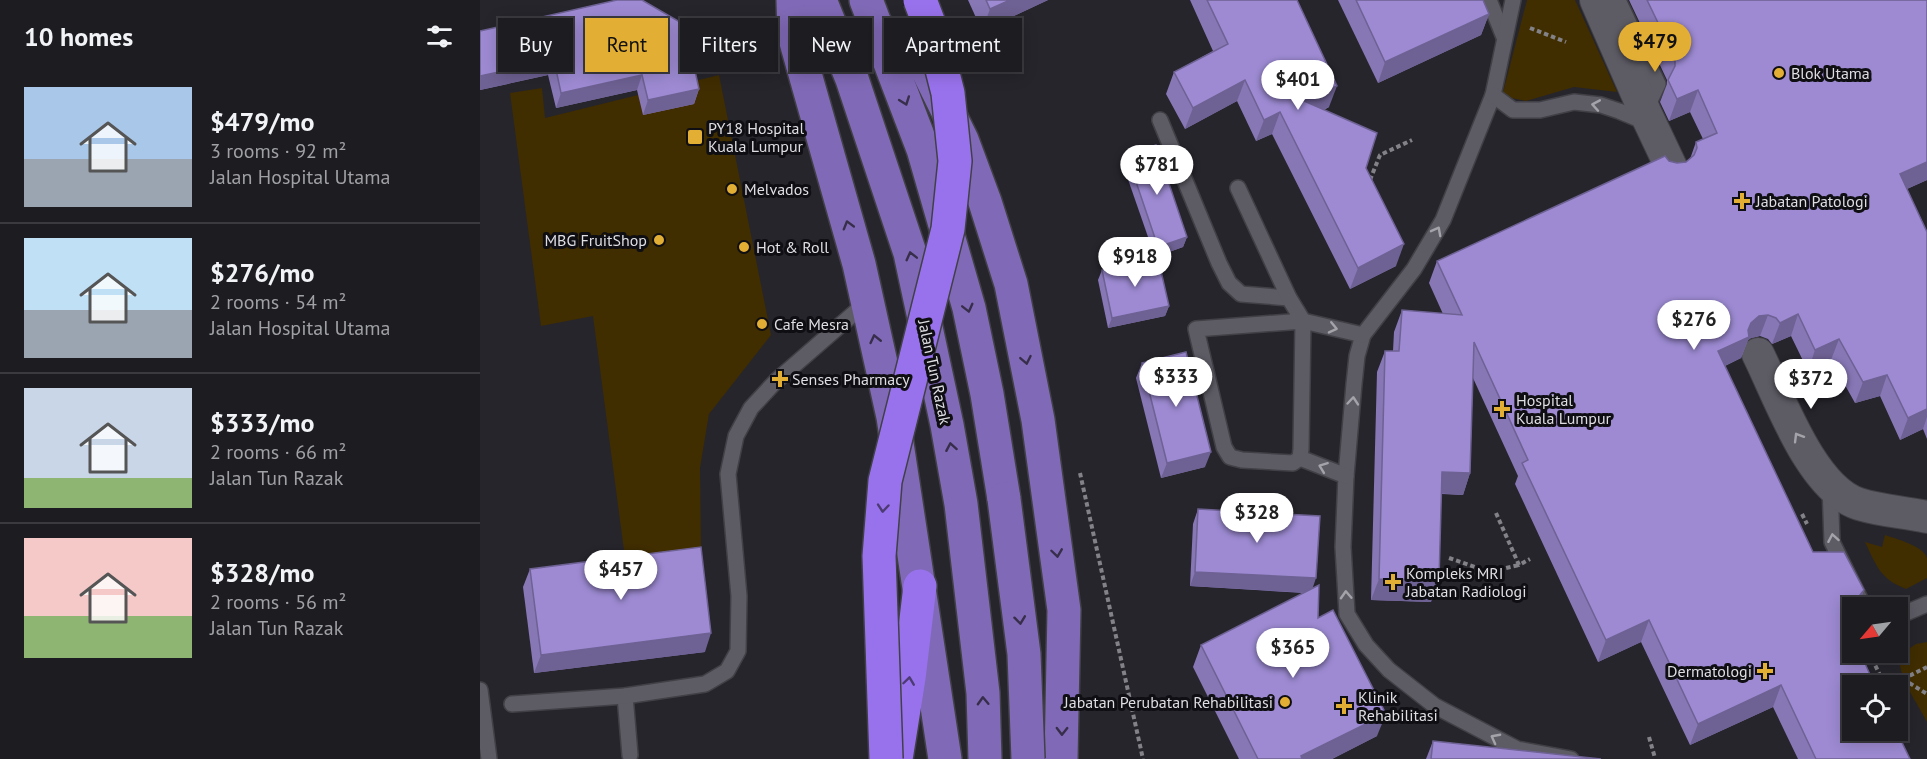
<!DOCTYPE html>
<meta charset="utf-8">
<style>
:root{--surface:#1c1c21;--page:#29292e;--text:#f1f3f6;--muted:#a0a1a5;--line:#3a3a3f;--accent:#e3ae34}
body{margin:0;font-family:"PT Sans",sans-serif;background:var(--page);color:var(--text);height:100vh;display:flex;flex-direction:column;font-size:22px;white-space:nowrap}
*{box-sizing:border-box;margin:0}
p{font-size:20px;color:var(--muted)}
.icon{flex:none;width:33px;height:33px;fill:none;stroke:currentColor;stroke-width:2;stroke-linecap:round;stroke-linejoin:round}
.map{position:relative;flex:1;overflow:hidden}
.side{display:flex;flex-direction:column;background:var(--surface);width:480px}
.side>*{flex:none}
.banner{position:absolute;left:18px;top:18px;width:570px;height:54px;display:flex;gap:12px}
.needle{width:39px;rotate:241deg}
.fabs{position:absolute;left:1362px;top:597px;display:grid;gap:12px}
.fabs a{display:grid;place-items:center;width:66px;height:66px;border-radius:0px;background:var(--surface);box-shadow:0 3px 15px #0003,0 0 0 2px var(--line);font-size:30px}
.price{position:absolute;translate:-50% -51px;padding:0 14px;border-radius:21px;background:#fff;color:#222;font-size:20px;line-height:39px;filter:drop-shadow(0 2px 3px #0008)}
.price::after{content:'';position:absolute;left:50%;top:36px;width:18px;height:14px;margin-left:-9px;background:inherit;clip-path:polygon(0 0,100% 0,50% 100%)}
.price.on{background:var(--accent);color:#111}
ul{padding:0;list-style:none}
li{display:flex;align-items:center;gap:18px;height:150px;padding:0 24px}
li+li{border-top:2px solid var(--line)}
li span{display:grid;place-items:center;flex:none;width:168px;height:120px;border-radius:0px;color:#555}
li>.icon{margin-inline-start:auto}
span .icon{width:72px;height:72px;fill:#fffc;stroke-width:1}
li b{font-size:26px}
h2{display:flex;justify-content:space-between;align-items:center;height:72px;padding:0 24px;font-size:26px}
.tag{padding:0 21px;border-radius:0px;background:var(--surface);box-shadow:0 3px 15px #0003,0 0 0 2px var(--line);font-size:21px;line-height:54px}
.tag.on{background:var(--accent);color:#111}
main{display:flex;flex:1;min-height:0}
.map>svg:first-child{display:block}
.green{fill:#402d00}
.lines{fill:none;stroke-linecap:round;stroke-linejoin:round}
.service-casing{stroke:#414046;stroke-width:18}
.minor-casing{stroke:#414046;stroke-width:34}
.primary-casing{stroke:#414046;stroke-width:36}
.motorway-casing{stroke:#414046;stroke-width:36}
.path{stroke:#838288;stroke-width:4;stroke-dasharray:4.5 3;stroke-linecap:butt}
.service{stroke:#5d5b64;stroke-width:15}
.minor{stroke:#5d5b64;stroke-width:32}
.primary{stroke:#8069b6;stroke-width:33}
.motorway{stroke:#9872ec;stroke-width:33}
.primary-bridge-casing{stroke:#414046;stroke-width:36;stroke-linecap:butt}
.motorway-bridge-casing{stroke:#414046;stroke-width:36;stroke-linecap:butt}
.primary-bridge{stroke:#8069b6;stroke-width:33}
.motorway-bridge{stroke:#9872ec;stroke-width:33}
.wall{fill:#8777b5}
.shaded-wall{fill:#6e6193}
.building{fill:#9d8ad2;stroke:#6e6193;stroke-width:1.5}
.oneway{stroke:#372e4b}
.oneway2{stroke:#a4a3aa}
.oneway3{stroke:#4d3b74}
.poi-dot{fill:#e3ae34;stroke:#0f0e12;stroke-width:2}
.labels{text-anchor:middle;stroke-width:6;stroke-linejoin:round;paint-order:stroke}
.poi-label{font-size:16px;fill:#dfdee3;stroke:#0f0e12;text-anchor:start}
.street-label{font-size:16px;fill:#dfdee3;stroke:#0f0e12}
</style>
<main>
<section class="side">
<h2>10 homes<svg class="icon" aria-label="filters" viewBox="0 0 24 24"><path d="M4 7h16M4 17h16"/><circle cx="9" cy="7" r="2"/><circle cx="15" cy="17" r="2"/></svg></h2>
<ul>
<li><span style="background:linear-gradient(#a9c7e8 60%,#9aa5b1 0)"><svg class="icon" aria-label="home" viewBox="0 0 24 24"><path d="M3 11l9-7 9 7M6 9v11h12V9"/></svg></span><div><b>$479/mo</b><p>3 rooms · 92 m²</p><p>Jalan Hospital Utama</p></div></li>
<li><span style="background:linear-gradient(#bfe0f5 60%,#9aa5b1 0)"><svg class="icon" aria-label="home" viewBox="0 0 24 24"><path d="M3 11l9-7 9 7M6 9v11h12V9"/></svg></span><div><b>$276/mo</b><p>2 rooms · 54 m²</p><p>Jalan Hospital Utama</p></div></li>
<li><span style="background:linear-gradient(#c9d6e8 75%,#8fb573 0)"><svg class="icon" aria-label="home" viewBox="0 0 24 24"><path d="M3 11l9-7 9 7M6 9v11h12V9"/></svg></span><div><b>$333/mo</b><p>2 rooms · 66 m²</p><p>Jalan Tun Razak</p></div></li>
<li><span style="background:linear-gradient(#f6c9c9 65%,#8fb573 0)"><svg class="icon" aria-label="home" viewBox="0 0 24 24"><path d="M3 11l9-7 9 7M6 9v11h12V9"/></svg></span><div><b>$328/mo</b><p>2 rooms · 56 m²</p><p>Jalan Tun Razak</p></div></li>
</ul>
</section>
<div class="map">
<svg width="1447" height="759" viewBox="0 0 1447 759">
<rect width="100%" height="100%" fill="#26252c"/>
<g class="green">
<path d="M1047 0H1095L1137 92 1094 87 1046 101 1022 96Z"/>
<path d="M239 75 291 335 229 414 220 468 221 547 145 558 113 316 61 326 30 93 62 88 65 118Z"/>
<path d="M1405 535C1416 539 1444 546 1447 558 1447 564 1447 572 1447 578L1426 589C1400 579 1396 565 1385 542L1402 547Z"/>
<path d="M1447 642V722C1438 704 1416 674 1420 655L1436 644Z"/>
</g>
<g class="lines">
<g class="service-casing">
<g id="service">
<path d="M1009 0 1024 37"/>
<path d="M1033 0 1013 95 963 220 934 269 883 335 877 356 874 384 866 476 863 547 867 614 886 645 909 670 955 706 1037 749 1091 759"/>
<path d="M1138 0 1178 84 1166 109"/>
<path d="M1013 95 1033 110H1060L1094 102 1121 105 1139 111 1168 123"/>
<path d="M680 120 739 263 749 283 761 294 809 298"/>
<path d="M758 188 809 298 823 321 821 449 820 458 813 463 762 460 750 457 744 447 716 329 823 321 883 335"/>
<path d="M820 458 866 476"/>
<path d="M1350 486 1352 542 1383 605 1388 608"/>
<path d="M1418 614 1421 615 1447 604"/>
<path d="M0 690 9 759"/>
<path d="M145 696 150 755"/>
<path d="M32 704 145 696 225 684 247 671 258 651 259 596 248 474 256 436 271 408 296 381 387 302"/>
</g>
</g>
<g class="minor-casing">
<g id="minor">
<path d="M1116 0 1165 112 1191 167"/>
<path d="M1278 354C1299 396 1331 489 1379 504 1401 511 1425 512 1447 517"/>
</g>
</g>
<g class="primary-casing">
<g id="primary">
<path d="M313 0 314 35 379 264 413 417 465 759"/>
<path d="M340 0 372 79 430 253 467 425 481 504 503 693 505 759"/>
<path d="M386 0 443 149 489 308 507 394 524 499"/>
<path d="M397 27 447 69 482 140 505 202 531 284 558 420 584 610 581 759"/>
</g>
</g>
<g class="motorway-casing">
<path id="motorway" d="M416 759 429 678 440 586"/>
</g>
<g class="path">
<path d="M1050 28 1086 42"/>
<path d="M890 180 900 155 932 140"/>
<path d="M600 473 663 759"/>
<path d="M1016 513 1039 565 1050 559"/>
<path d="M1322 514 1327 524"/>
<path d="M969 558 1009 572 1039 565"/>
<path d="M1389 652 1405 686"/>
<path d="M1423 679 1447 694"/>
<path d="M1423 679 1447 667"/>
<path d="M1169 737 1175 758"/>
</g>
<use href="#service" class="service"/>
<use href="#minor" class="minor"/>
<use href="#primary" class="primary"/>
<use href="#motorway" class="motorway"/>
<g class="primary-bridge-casing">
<path id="primary-bridge" d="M524 499 544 654 548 759"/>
</g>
<g class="motorway-bridge-casing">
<path id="motorway-bridge" d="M406 759 399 556 405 481 468 229 475 161 468 93 453 34 440 0"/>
</g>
<use href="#primary-bridge" class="primary-bridge"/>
<use href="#motorway-bridge" class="motorway-bridge"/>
</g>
<g class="wall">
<path d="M488 0H568L502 31Z"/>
<path d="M710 0H817L849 107 844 110 886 168 916 266 870 289 792 134 776 141 757 101 705 129 686 94 694 72 733 51Z"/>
<path d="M858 0H1003L1009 14 1001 35 898 83Z"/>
<path d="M1149 0H1447V180L1427 189 1447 232V439L1443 429 1420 440 1400 396 1375 403 1351 360 1328 371 1311 336 1292 344 1288 339 1280 336 1271 338 1268 340 1261 358 1245 366 1333 552 1384 590 1377 608H1372V616L1366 624 1430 759H1318L1293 707 1210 745 1161 642 1118 662 1035 484 1038 476 993 378 990 473 983 495 962 494 951 602 891 600 897 372 905 351H913L914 332 922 310 963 314 949 283 957 261 1189 161 1197 163 1206 162 1210 159 1216 142 1223 139 1210 112 1189 121 1180 102 1187 84V80Z"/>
<path d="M0 31 219 89 214 104 163 115 157 90 76 108 68 75 0 90Z"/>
<path d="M647 155 707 237 703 247 675 257 643 165Z"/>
<path d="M622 270 689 306 685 316 628 328 618 280Z"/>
<path d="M662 363 725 467 681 478 656 378Z"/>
<path d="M718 509 833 588 838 618 897 736 852 759H759L713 667 721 645 824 593 710 586 713 524Z"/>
<path d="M50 569 225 652 54 673 43 587Z"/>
<path d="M953 741 1121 759H946Z"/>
</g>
<g class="shaded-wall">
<path d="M530 0H568L502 31 510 9Z"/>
<path d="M1009 14 1001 35 898 83 905 62Z"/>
<path d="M74 60 68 75 0 90V76Z"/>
<path d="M162 75 157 90 76 108 81 93Z"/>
<path d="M765 80 757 101 705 129 713 108Z"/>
<path d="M857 86 849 107 816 123 824 101Z"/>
<path d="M219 89 214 104 163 115 168 100Z"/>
<path d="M1218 90 1210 112 1189 121 1197 99Z"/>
<path d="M800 112 792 134 776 141 784 120Z"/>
<path d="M1447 162V180L1413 195 1420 174Z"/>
<path d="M707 237 703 247 675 257 678 247Z"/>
<path d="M924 244 916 266 870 289 878 268Z"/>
<path d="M689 306 685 316 628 328 632 318Z"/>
<path d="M1318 314 1311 336 1292 344 1300 323Z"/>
<path d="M1288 315 1280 336 1271 338 1268 340 1261 358 1230 373 1238 351 1279 316Z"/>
<path d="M1359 339 1351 360 1328 371 1335 350Z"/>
<path d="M1407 375 1400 396 1375 403 1383 382Z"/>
<path d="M1447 409V417L1443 429 1420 440 1428 418Z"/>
<path d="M731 452 725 467 681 478 687 463Z"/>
<path d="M962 472 990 473 983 495 954 493Z"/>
<path d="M715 572 836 578 831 593 710 586Z"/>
<path d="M899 579 959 580 951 602 891 600Z"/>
<path d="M1384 590 1377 608H1372V616L1355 637 1363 616Z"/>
<path d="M1169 620 1161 642 1118 662 1126 640Z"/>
<path d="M231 633 225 652 54 673 61 655Z"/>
<path d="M1301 685 1293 707 1210 745 1218 724Z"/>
<path d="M906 714 897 736 852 759H820L821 756Z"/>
</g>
<g class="building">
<path d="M137 0H162L205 25 219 89 168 100 162 75 81 93 74 60 0 76V31Z"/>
<path d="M506 0H530L510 9Z"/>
<path d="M727 0H817L857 86 824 101 897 133 886 168 924 244 878 268 800 112 784 120 765 80 713 108 694 72 748 44Z"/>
<path d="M876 0H1003L1009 14 905 62Z"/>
<path d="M1167 0H1447V162L1420 174 1447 232V409L1428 418 1407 375 1383 382 1359 339 1335 350 1318 314 1300 323 1296 318 1288 315 1279 316 1271 323 1268 330 1269 337 1238 351 1333 552H1364L1384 590 1363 616 1372 637V652H1380L1395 686H1372V730H1416L1430 759H1336L1301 685 1218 724 1169 620 1126 640 1042 463 1048 460 994 342 990 473 962 472 959 580 899 579 905 351H919L922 310 982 315 957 261 1185 156 1189 161 1197 163 1206 162 1214 155 1217 148 1216 142 1237 133 1218 90 1197 99 1188 80 1195 66V58Z"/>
<path d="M676 145 707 237 678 247 647 155Z"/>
<path d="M678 258 689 306 632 318 622 270Z"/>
<path d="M706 352 731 452 687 463 662 363Z"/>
<path d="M718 509 840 516 836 578 715 572Z"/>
<path d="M221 547 231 633 61 655 50 569Z"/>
<path d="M839 585 838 618 853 610 906 714 821 756 822 759H778L721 645Z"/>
<path d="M953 741 1121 759H951Z"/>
</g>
<defs><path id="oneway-chevron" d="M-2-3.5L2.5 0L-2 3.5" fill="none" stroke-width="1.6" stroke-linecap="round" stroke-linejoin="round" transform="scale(1.5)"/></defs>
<g class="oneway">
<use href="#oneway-chevron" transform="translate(425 101) rotate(70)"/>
<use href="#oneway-chevron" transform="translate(368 225) rotate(-106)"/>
<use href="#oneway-chevron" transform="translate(431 256) rotate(-104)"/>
<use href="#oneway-chevron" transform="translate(488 308) rotate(76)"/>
<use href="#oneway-chevron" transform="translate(395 339) rotate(-103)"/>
<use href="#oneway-chevron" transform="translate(546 360) rotate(79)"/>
<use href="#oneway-chevron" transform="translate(471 447) rotate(-100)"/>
<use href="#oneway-chevron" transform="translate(577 553) rotate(82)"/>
<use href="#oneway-chevron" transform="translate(540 620) rotate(83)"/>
<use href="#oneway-chevron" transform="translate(503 701) rotate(-92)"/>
<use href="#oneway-chevron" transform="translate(582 731) rotate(91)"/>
</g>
<g class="oneway2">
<use href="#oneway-chevron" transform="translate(1116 105) rotate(-170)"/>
<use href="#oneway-chevron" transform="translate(957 231) rotate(-62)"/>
<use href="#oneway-chevron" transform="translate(853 328) rotate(13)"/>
<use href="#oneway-chevron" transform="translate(873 401) rotate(-85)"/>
<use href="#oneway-chevron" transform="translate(1318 437) rotate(-121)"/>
<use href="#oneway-chevron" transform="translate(843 467) rotate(-159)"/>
<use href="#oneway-chevron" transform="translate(1353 538) rotate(-100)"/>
<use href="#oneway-chevron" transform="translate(866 595) rotate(-93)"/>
<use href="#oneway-chevron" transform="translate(1015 738) rotate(-152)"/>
</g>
<g class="oneway3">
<use href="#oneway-chevron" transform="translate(403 508) rotate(95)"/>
<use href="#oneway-chevron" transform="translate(429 681) rotate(-82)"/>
</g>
<g class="poi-dot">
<circle cx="1299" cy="73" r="6"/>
<rect x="207" y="129" width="16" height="16" rx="3"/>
<circle cx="252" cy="189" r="6"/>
<path d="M1259 192h6v6h6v6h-6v6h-6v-6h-6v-6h6z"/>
<circle cx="179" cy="240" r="6"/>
<circle cx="264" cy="247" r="6"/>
<circle cx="282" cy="324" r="6"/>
<path d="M297 370h6v6h6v6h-6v6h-6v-6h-6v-6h6z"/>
<path d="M1019 400h6v6h6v6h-6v6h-6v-6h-6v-6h6z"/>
<path d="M910 573h6v6h6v6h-6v6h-6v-6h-6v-6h6z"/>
<path d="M1282 662h6v6h6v6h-6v6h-6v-6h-6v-6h6z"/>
<circle cx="805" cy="702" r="6"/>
<path d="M861 697h6v6h6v6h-6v6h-6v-6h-6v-6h6z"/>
</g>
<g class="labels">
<g class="poi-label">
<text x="1311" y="79">Blok Utama</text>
<text x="228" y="134">PY18 Hospital<tspan x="228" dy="18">Kuala Lumpur</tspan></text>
<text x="264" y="195">Melvados</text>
<text x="1276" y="207">Jabatan Patologi</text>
<text x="167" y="246" text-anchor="end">MBG FruitShop</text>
<text x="276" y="253">Hot &amp; Roll</text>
<text x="294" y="330">Cafe Mesra</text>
<text x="312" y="385">Senses Pharmacy</text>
<text x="1036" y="406">Hospital<tspan x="1036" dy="18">Kuala Lumpur</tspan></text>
<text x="926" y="579">Kompleks MRI<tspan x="926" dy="18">Jabatan Radiologi</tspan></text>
<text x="1272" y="677" text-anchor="end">Dermatologi</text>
<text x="878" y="703">Klinik<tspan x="878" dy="18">Rehabilitasi</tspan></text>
<text x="793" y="708" text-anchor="end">Jabatan Perubatan Rehabilitasi</text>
</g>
<g class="street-label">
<text transform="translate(455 372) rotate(78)" y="6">Jalan Tun Razak</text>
</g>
</g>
</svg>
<div class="fabs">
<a><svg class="needle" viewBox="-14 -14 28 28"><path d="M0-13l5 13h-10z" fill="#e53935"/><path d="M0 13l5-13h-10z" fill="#a0a1a5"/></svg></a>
<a><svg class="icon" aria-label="locate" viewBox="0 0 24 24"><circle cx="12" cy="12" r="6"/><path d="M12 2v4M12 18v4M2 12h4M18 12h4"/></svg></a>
</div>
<b class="price on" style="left:1175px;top:73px">$479</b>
<b class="price" style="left:818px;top:111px">$401</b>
<b class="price" style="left:677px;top:196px">$781</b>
<b class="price" style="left:655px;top:288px">$918</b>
<b class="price" style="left:1214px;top:351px">$276</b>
<b class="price" style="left:696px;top:408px">$333</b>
<b class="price" style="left:1331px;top:410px">$372</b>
<b class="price" style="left:777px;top:544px">$328</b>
<b class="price" style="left:141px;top:601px">$457</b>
<b class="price" style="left:813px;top:679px">$365</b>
<div class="banner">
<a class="tag">Buy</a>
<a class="tag on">Rent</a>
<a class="tag">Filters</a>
<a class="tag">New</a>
<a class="tag">Apartment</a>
</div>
</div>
</main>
